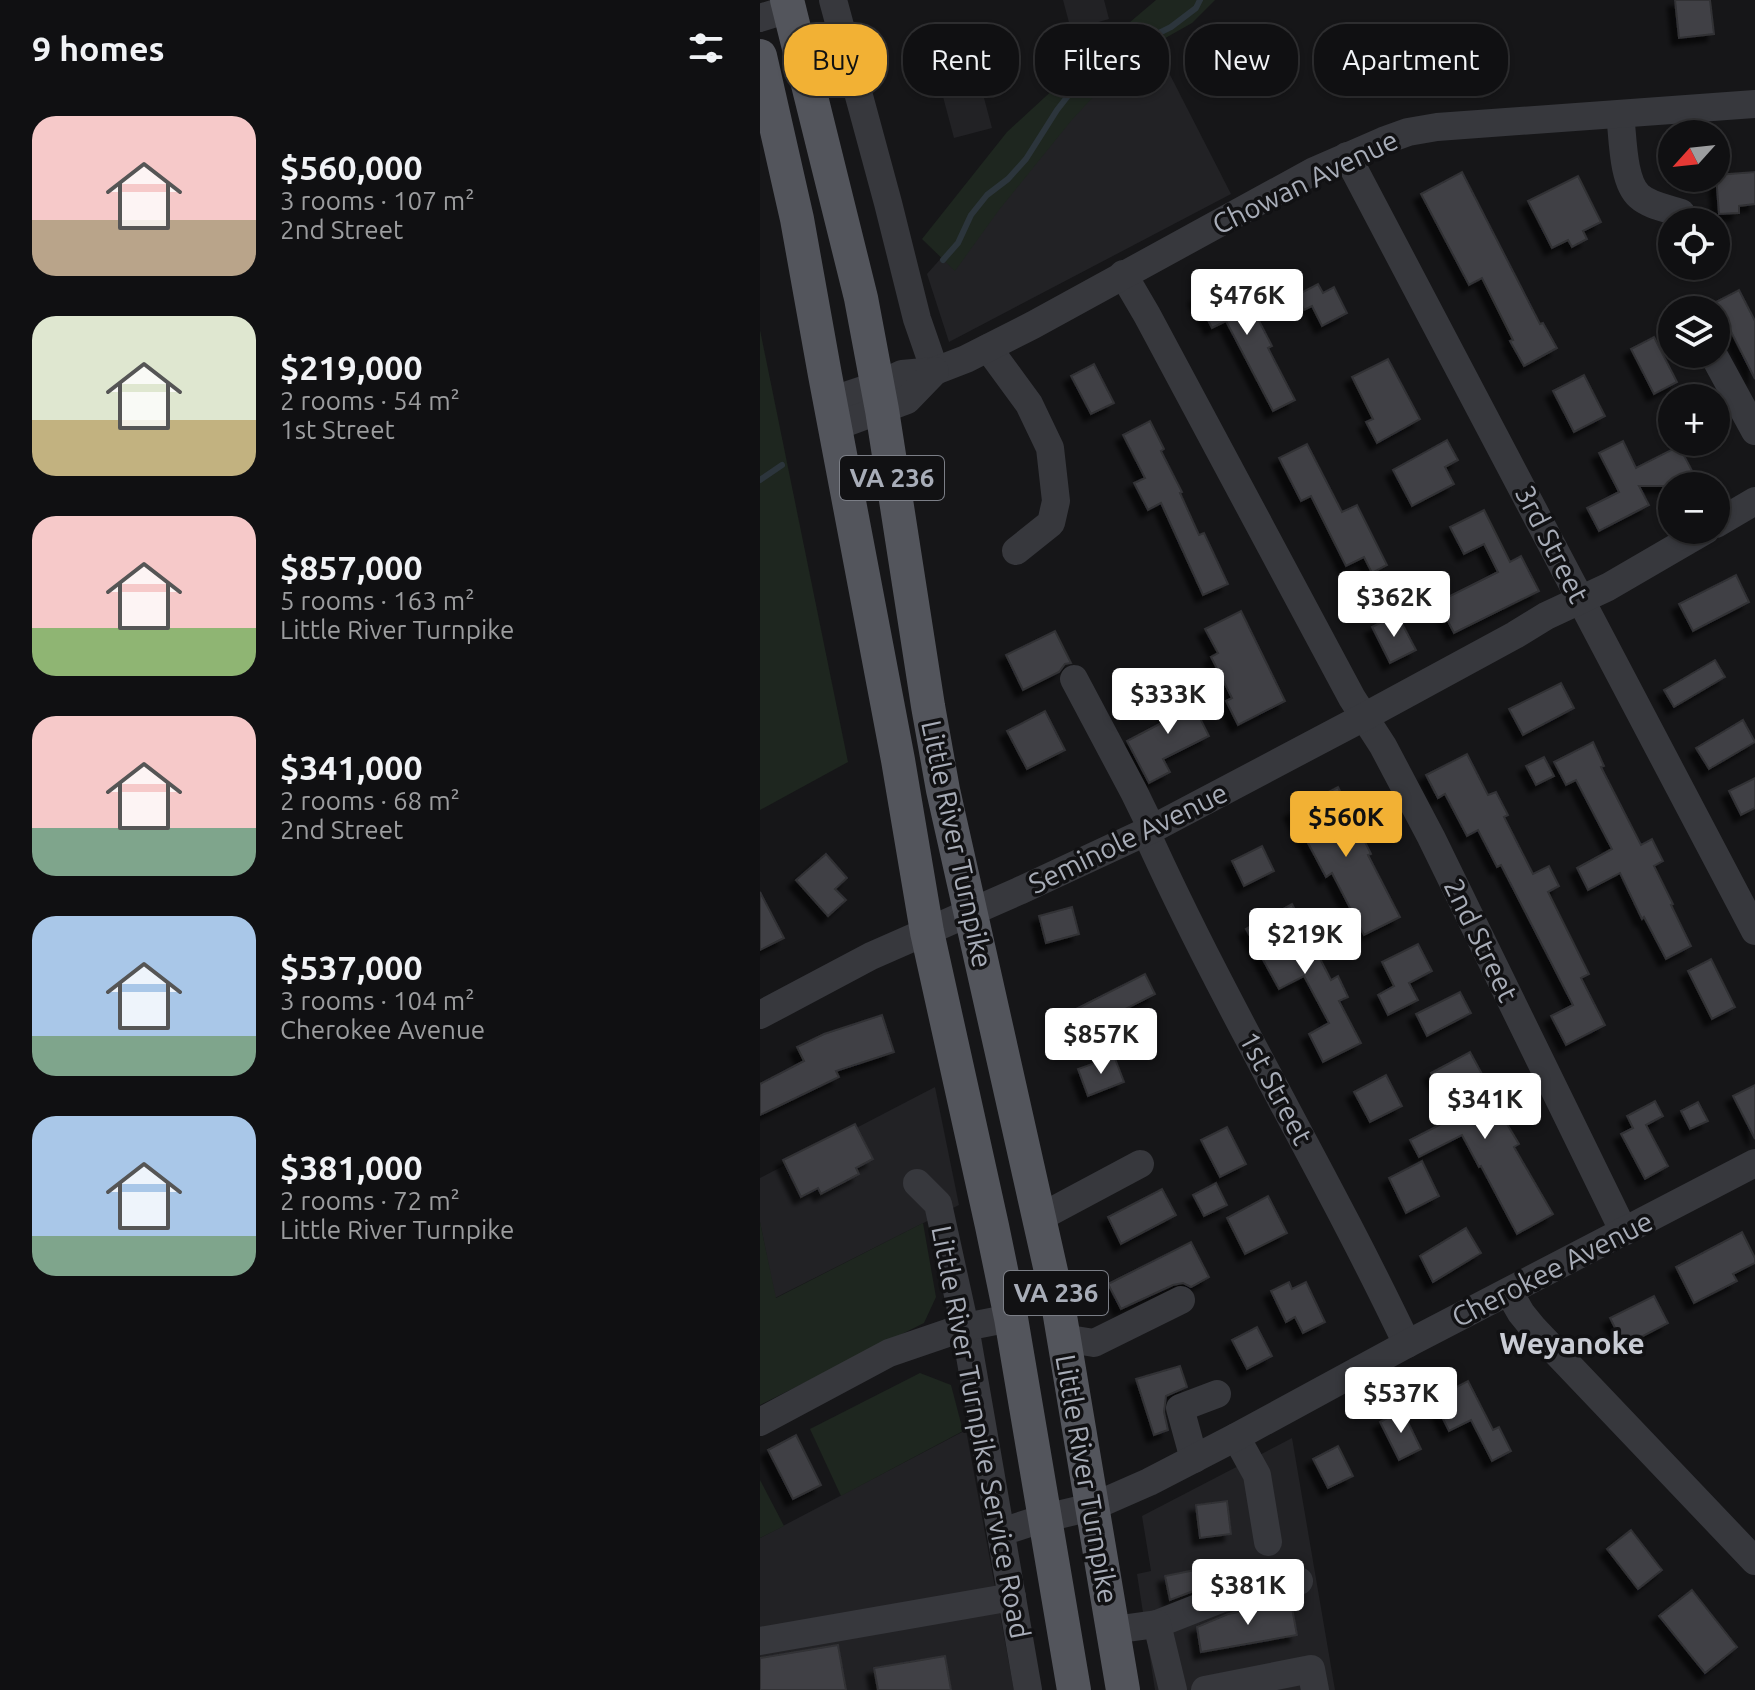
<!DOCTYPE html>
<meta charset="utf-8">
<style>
:root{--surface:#101012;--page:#1e1e20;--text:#f1f3f6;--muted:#9c9d9f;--line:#303032;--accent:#f2b134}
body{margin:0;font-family:Ubuntu,sans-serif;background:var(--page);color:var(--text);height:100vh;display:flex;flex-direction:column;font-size:30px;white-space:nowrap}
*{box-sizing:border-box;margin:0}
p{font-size:26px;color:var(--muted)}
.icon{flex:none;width:44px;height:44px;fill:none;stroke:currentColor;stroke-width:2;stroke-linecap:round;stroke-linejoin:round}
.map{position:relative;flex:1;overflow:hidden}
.drawer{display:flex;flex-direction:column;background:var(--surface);width:760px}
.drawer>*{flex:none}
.guide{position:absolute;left:24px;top:24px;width:760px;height:72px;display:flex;gap:16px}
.needle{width:52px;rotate:243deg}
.tools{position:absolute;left:898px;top:120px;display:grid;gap:16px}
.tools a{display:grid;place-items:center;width:72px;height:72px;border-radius:50%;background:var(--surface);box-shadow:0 2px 6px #0004,0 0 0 2px var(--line);font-size:40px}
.price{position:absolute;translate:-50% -68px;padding:0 18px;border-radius:8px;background:#fff;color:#222;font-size:26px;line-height:52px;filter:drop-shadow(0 2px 4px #0008)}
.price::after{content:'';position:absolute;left:50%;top:48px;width:24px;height:18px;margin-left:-12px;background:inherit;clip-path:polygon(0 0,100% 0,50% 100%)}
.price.on{background:var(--accent);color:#111}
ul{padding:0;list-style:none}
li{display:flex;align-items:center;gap:24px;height:200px;padding:0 32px}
li span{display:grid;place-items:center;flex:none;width:224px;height:160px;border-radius:24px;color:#555}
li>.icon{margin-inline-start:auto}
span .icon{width:96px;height:96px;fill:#fffc;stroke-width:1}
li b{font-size:34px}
h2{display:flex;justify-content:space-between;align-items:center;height:96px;padding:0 32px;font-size:34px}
.pill{padding:0 28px;border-radius:32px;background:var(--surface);box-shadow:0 2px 6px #0004,0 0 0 2px var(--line);font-size:28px;line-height:72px}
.pill.on{background:var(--accent);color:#111}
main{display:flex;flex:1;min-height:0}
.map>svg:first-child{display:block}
.built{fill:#222225}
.green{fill:#1e261f}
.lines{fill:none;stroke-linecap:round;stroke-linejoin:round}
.stream{stroke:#2c353c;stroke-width:6}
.building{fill:#404145;stroke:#303034;stroke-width:2;filter:url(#shadow)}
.minor{stroke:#37383d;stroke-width:28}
.major{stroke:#53555c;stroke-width:34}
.labels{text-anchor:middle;stroke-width:7;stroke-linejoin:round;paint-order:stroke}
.shield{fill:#111113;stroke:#7b7e86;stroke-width:2}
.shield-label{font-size:26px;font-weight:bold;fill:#a8adb8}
.street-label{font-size:28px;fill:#a8adb8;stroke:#111113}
.neighbourhood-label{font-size:30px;font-weight:bold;fill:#c9ccd4;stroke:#111113}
</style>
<main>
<section class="drawer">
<h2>9 homes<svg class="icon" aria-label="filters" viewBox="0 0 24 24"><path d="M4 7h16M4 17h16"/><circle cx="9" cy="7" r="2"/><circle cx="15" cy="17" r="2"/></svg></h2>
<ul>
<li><span style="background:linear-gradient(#f6c9c9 65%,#b9a48a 0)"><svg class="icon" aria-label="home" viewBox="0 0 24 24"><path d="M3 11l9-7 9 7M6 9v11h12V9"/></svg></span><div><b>$560,000</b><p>3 rooms · 107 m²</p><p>2nd Street</p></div></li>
<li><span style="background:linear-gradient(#dfe7d0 65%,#c2b280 0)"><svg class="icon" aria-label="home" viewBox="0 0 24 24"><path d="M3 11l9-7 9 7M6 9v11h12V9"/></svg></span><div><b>$219,000</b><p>2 rooms · 54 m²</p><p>1st Street</p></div></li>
<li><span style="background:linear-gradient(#f6c9c9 70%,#8fb573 0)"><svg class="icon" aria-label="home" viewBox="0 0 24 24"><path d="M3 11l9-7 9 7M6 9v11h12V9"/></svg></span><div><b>$857,000</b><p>5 rooms · 163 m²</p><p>Little River Turnpike</p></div></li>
<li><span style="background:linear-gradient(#f6c9c9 70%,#7fa58c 0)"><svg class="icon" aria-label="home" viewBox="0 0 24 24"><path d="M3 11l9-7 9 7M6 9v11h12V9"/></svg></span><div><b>$341,000</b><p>2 rooms · 68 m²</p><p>2nd Street</p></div></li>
<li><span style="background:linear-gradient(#a9c7e8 75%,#7fa58c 0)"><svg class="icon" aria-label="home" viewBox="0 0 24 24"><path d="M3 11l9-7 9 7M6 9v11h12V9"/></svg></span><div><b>$537,000</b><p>3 rooms · 104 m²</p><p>Cherokee Avenue</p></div></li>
<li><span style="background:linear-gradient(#a9c7e8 75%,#7fa58c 0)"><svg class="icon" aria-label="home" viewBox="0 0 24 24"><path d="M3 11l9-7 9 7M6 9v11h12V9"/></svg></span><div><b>$381,000</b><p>2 rooms · 72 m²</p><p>Little River Turnpike</p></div></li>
</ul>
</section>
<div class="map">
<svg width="995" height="1690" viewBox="0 0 995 1690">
<defs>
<filter id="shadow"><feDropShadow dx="-7" dy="7" stdDeviation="2" flood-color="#0009"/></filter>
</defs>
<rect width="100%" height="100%" fill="#161618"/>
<g class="built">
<path d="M303 0H344L349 19 311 30Z"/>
<path d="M386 28 471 194 189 342 167 274Z"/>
<path d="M212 53 232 128 194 138 174 63Z"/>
<path d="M175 1087 199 1205 15 1298 0 1222V1178Z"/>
<path d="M206 1430 254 1690H0V1538Z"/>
<path d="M532 1438 575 1690H395L377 1574 391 1571 382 1516Z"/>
</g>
<g class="green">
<path d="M396 0H455L432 23 377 54 346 83 311 121 239 210 195 271 162 239 247 132 323 62Z"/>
<path d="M0 330 88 762 0 810Z"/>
<path d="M0 1222 16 1298 163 1223 176 1297 164 1323 0 1405Z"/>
<path d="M160 1373 191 1385 203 1431 81 1496 50 1429Z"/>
<path d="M0 1480 24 1526 0 1538Z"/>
</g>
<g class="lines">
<g class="stream">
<path d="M183 260 198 243 211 215 227 195 248 179 266 159 297 110 318 83 359 53 411 27 436 8 440 0"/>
<path d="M0 480 22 465"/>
</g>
</g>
<g class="building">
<path d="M915 0H950L954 34 919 38Z"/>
<path d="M702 172 780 324 783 323 797 348 764 366 750 341 753 340 722 278 709 285 661 194Z"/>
<path d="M995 172V204L979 206V213L959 214 956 175Z"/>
<path d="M818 176 841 222 823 231 827 239 812 247 808 240 792 248 768 201Z"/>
<path d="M476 276 512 346 508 348 535 400 513 411 466 321 452 328 436 297Z"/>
<path d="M558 284 563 293 574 287 587 313 562 326 552 306 544 310 537 295Z"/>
<path d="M979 290 995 321V379L956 302Z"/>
<path d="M894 337 917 382 894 394 871 349Z"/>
<path d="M628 359 660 419 617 443 606 422 613 419 592 377Z"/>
<path d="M334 364 354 403 331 414 311 376Z"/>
<path d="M824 375 845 416 814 432 793 391Z"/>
<path d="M390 421 404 449 401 451 422 492 420 493 439 535 444 533 468 584 443 595 401 503 388 510 374 483 385 478 363 435Z"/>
<path d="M687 440 698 460 685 467 694 484 652 506 633 470Z"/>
<path d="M863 441 876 468 919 446 940 486H879L889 505 839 531 827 508 859 492 839 453Z"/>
<path d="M547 444 582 512 597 505 627 565 612 573 604 557 586 566 551 496 541 501 519 458Z"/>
<path d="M724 510 750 562 761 556 779 591 694 633 678 602 738 572 724 544 704 554 690 527Z"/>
<path d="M976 575 989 602 933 631 919 604Z"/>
<path d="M481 611 525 701 478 725 466 701 472 698 451 657 458 653 445 629Z"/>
<path d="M637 614 656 650 630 663 612 627Z"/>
<path d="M295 631 311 663 305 664 299 672 263 690 246 655Z"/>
<path d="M955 660 965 677 914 707 904 690Z"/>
<path d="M801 683 814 708 763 735 749 709Z"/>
<path d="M426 690 449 736 403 759 410 772 389 783 367 741 409 719 401 703Z"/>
<path d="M285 711 305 750 267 769 247 731Z"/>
<path d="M983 720 995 742 949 769 936 748Z"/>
<path d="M833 742 844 766 841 767 881 845 892 839 903 861 894 866 913 904 911 905 931 946 906 959 884 917 882 919 860 873 828 890 817 868 852 849 816 780 806 785 794 762Z"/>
<path d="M707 754 728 795 736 792 748 815 744 817 773 874 789 866 799 886 788 892 829 974 821 978 845 1025 806 1045 791 1016 813 1005 741 865 737 867 718 830 707 836 685 794 678 798 666 775Z"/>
<path d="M784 757 794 776 776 785 766 766Z"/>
<path d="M995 778V808L981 815 969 791Z"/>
<path d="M578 787 611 854 608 855 640 917 604 935 572 873 566 877 531 811Z"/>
<path d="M502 846 514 871 484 886 472 861Z"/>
<path d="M66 854 87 878 75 889 86 900 68 916 36 880Z"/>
<path d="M0 892 24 938 0 950Z"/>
<path d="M532 904 571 980 578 976 588 997 579 1001 601 1043 563 1062 549 1034 569 1023 544 976 519 989 486 929Z"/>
<path d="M312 907 319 934 286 943 279 916Z"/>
<path d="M658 944 672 971 649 983 658 1000 628 1015 618 995 634 986 622 962Z"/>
<path d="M951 959 975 1007 952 1019 928 971Z"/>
<path d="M385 974 395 994 326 1029 316 1009Z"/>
<path d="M700 992 711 1013 667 1036 656 1014Z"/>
<path d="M122 1015 134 1052 76 1071 79 1077 0 1115V1084L44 1061 37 1047 64 1034Z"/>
<path d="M710 1052 729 1087 726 1089 759 1144 754 1147 793 1214 757 1234 721 1166 719 1167 702 1135 659 1157 650 1140 695 1117 671 1073Z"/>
<path d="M354 1056 364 1082 328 1096 318 1069Z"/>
<path d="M626 1075 642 1106 610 1122 594 1092Z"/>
<path d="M995 1085V1139L973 1096Z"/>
<path d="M895 1101 903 1116 886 1125 908 1166 885 1179 861 1134 873 1128 867 1116Z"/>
<path d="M938 1102 948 1121 930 1129 921 1111Z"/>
<path d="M95 1124 113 1159 96 1168 99 1174 61 1194 58 1188 41 1197 23 1160Z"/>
<path d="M467 1127 486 1164 460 1177 441 1140Z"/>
<path d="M662 1161 679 1196 646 1213 629 1178Z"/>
<path d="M456 1183 467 1205 444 1216 433 1195Z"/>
<path d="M402 1189 416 1215 361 1244 348 1217Z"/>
<path d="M508 1196 527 1233 485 1254 467 1218Z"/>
<path d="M706 1228 721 1253 673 1282 660 1256Z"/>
<path d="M982 1232 995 1258V1263L973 1274 977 1281 934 1303 916 1267Z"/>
<path d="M431 1242 449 1277 431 1287 423 1283 413 1285 361 1309 348 1284Z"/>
<path d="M529 1282 532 1289 546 1282 565 1322 543 1333 535 1317 526 1322 511 1291Z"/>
<path d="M894 1296 908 1323 864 1346 850 1318Z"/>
<path d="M497 1327 512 1356 487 1369 472 1340Z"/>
<path d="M420 1366 427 1387 406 1396 404 1412 408 1430 394 1435 376 1379Z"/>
<path d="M708 1381 733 1430 739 1427 751 1451 732 1461 711 1420 689 1431 673 1399Z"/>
<path d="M642 1410 661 1449 639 1460 620 1422Z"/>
<path d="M36 1435 61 1485 33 1499 8 1450Z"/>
<path d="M578 1446 593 1476 568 1488 553 1459Z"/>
<path d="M467 1501 471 1534 440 1538 436 1505Z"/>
<path d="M871 1530 902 1570 878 1589 847 1549Z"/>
<path d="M440 1569 444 1587 410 1600 405 1576Z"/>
<path d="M932 1590 977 1647 945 1673 899 1616Z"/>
<path d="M531 1602 537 1635 441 1652 437 1627 468 1614Z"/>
<path d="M78 1645 86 1690H0V1658Z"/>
<path d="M185 1656 191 1690H118L114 1668Z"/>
</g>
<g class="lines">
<g class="minor">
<path d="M73 0 128 203 157 319 175 371"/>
<path d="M0 18 29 9"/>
<path d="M860 114C863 135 862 181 879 196 890 206 907 208 921 213"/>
<path d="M587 156C724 414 859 673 995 931"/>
<path d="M363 274 387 315 592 698 623 746 671 837 864 1232"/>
<path d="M228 348 269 404 290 448 296 501 291 523 256 551"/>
<path d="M953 354 995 431"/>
<path d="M70 401 118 385 142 374 175 371 206 359 273 325 554 171 623 141 648 132 677 127 995 104"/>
<path d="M74 427 147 400 175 371"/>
<path d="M956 524 995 501"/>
<path d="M314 679 374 792 392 829"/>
<path d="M386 832C465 1007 565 1171 647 1344"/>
<path d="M0 1015 111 956 259 891 392 829 604 717 755 635 786 616 848 587 946 530"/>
<path d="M157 1183 178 1204 205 1327 268 1690"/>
<path d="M279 1218 380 1164"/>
<path d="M749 1292 761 1313 774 1329 995 1561"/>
<path d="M303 1338 334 1343 421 1300"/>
<path d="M0 1422 129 1353 205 1327 251 1318"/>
<path d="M476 1437 497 1475 508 1542"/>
<path d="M434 1459 420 1408 457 1394"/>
<path d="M241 1532 285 1518 332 1507 389 1482 476 1437 647 1344 995 1163"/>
<path d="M397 1624 463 1598 539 1581"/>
<path d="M353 1630 397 1624 413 1690"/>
<path d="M0 1641 252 1597"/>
<path d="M445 1690 551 1669 555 1690"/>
</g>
<g class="major">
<path d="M27 0 101 298 122 410 168 706 183 790 297 1298 363 1690"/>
<path d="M0 56 37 219 65 375 138 760 167 932 232 1226 251 1318 314 1690"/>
</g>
</g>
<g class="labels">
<g class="shield">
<rect x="80" y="456" width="104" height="44" rx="6"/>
<rect x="244" y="1271" width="104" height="44" rx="6"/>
</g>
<g class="shield-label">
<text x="132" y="487">VA 236</text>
<text x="296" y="1302">VA 236</text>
</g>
<g class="street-label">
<text transform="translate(545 182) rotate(-26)" y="10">Chowan Avenue</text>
<text transform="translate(792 544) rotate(63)" y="10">3rd Street</text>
<text transform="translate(368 838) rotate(-26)" y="10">Seminole Avenue</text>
<text transform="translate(197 844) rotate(78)" y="10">Little River Turnpike</text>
<text transform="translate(721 940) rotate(64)" y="10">2nd Street</text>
<text transform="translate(516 1088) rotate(62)" y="10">1st Street</text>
<text transform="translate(792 1269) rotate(-27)" y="10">Cherokee Avenue</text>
<text transform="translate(221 1432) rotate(79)" y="10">Little River Turnpike Service Road</text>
<text transform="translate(327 1479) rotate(80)" y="10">Little River Turnpike</text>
</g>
<g class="neighbourhood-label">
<text x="812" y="1354">Weyanoke</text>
</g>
</g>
</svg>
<div class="tools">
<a><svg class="needle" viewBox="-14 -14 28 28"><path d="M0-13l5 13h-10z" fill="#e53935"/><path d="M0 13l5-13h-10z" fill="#9c9d9f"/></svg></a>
<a><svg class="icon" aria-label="locate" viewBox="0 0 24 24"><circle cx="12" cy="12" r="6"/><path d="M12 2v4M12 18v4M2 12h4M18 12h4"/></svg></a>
<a><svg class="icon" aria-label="layers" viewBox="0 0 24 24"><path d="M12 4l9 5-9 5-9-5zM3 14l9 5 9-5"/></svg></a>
<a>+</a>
<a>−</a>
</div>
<b class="price" style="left:487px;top:337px">$476K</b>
<b class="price" style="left:634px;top:639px">$362K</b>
<b class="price" style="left:408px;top:736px">$333K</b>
<b class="price on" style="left:586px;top:859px">$560K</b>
<b class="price" style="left:545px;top:976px">$219K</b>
<b class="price" style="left:341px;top:1076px">$857K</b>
<b class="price" style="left:725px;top:1141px">$341K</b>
<b class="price" style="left:641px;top:1435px">$537K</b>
<b class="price" style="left:488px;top:1627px">$381K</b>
<div class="guide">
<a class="pill on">Buy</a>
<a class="pill">Rent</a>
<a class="pill">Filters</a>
<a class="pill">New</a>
<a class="pill">Apartment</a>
</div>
</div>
</main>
